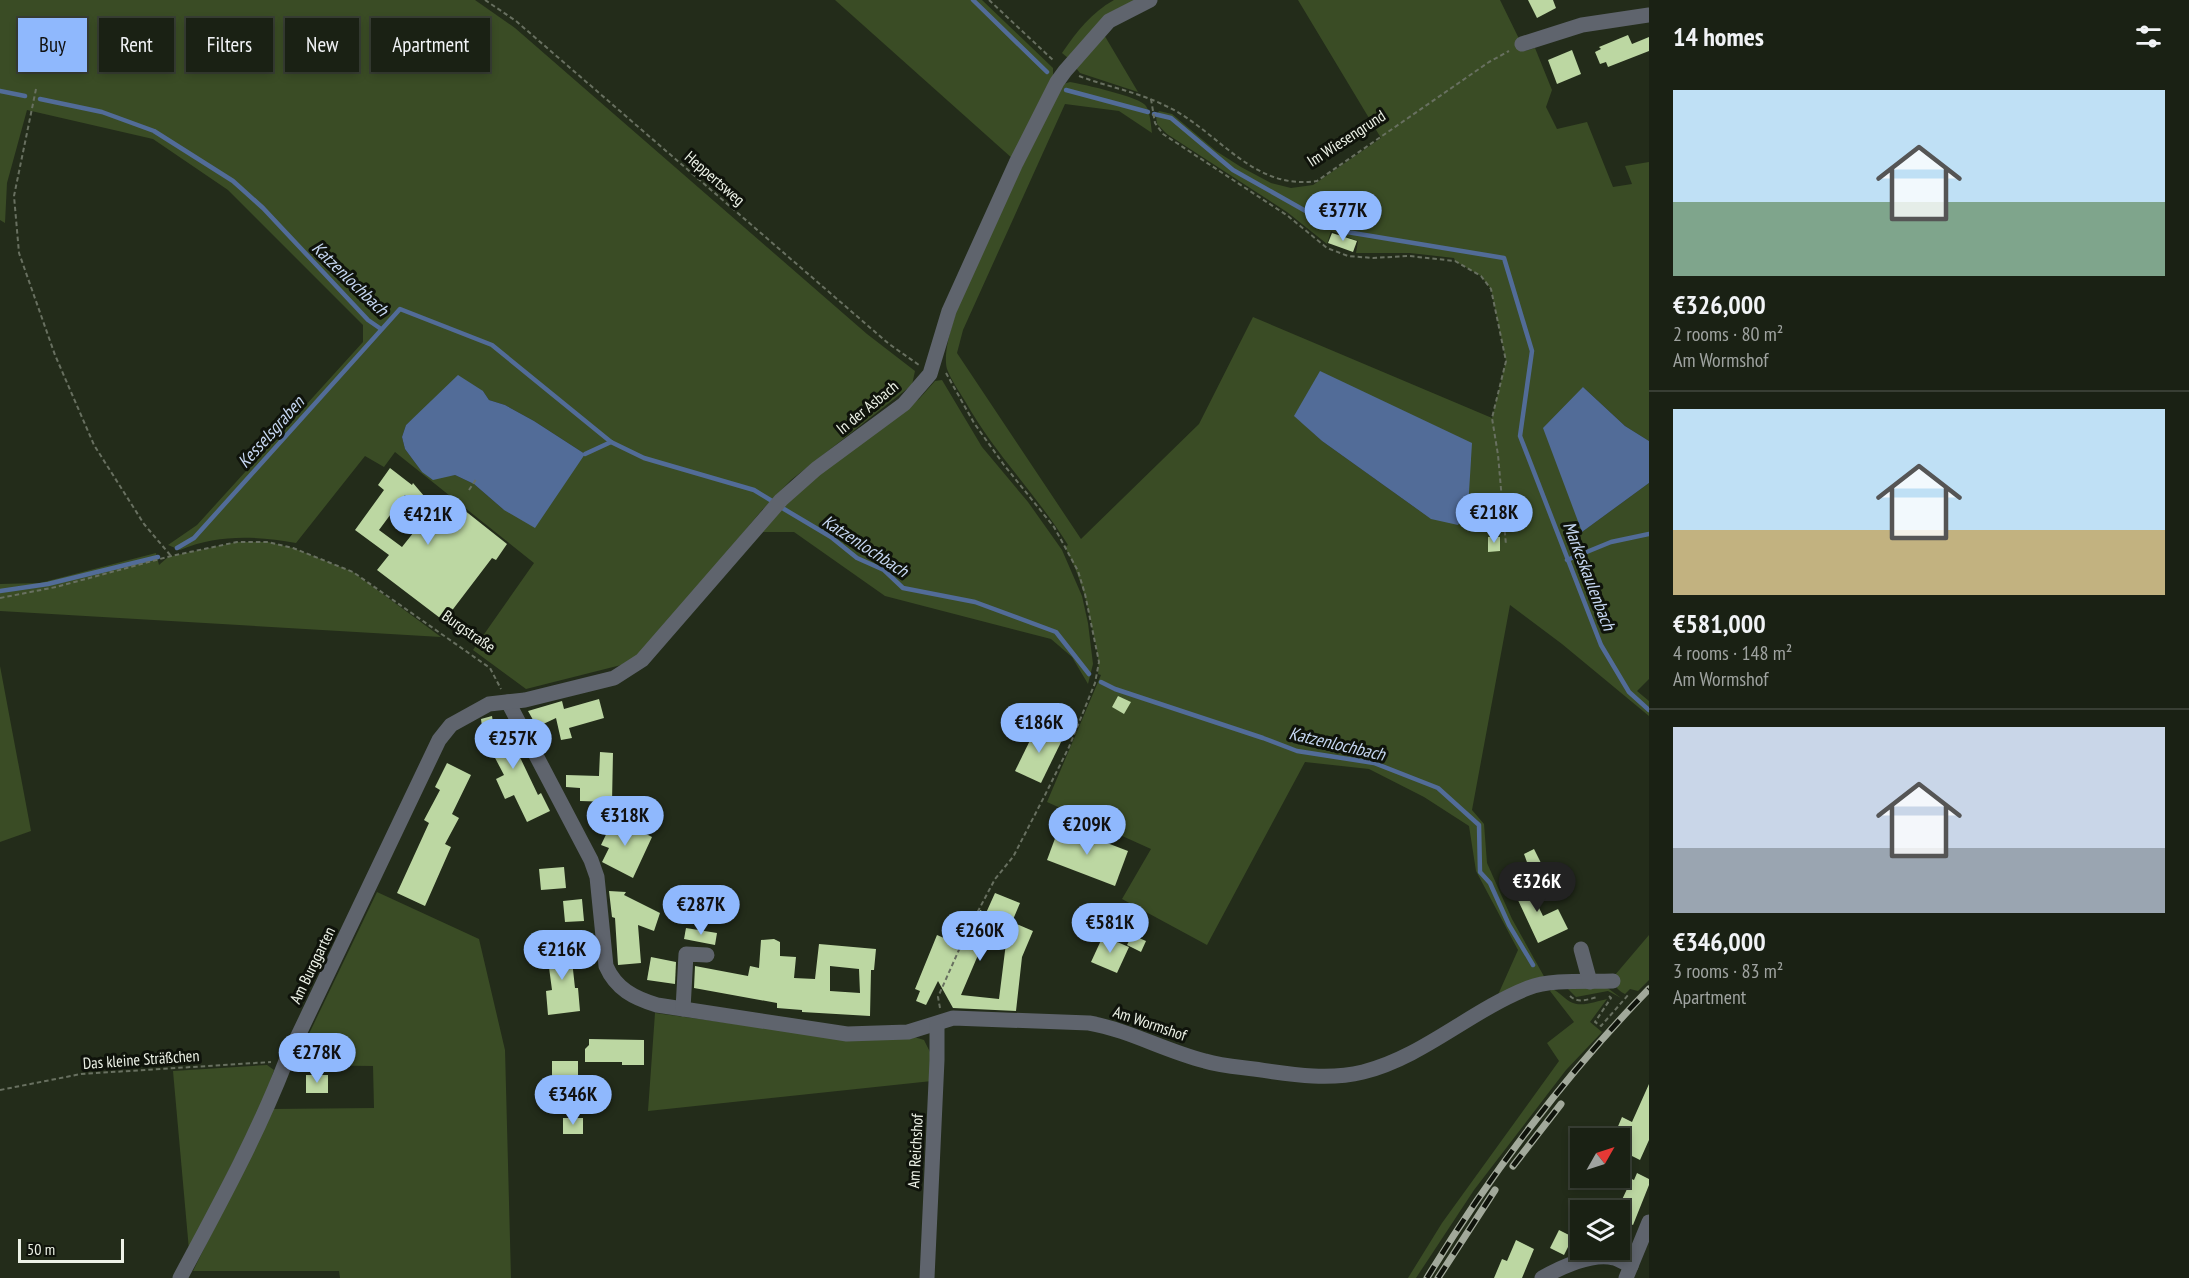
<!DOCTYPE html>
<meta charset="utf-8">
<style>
:root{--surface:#1a2114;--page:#23291d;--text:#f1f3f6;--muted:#9fa3a0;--line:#383e34;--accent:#8fb8fd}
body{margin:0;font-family:"PT Sans Narrow",sans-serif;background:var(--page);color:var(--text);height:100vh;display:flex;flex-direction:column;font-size:22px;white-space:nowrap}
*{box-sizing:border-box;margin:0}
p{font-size:20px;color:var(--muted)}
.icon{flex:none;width:33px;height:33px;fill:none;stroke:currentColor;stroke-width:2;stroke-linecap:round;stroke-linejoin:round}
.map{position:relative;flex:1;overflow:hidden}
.details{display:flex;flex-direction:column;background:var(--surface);width:540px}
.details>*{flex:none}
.banner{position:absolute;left:18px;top:18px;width:570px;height:54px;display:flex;gap:12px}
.needle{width:39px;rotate:51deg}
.fabs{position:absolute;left:1570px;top:1128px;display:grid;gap:12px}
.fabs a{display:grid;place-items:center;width:60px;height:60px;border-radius:0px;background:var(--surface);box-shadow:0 3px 9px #0003,0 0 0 2px var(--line);font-size:30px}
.scale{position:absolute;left:18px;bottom:15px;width:106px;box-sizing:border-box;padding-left:6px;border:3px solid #edf2e7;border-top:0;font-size:16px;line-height:21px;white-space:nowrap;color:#edf2e7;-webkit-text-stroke:4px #0f130b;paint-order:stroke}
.price{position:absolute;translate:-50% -51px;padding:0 14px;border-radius:21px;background:var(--accent);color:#111;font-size:20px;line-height:39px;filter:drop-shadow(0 2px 3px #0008)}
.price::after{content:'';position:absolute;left:50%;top:36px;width:18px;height:14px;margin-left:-9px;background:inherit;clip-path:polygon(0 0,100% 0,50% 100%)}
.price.current{background:#222;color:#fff}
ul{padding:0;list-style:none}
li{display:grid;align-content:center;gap:12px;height:318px;padding:0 24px}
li+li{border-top:2px solid var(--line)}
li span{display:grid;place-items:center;height:186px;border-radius:0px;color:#555}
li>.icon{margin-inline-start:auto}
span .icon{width:108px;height:108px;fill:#fffc;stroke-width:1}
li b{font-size:26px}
h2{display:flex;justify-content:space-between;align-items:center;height:72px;padding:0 24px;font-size:26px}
.chip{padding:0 21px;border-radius:0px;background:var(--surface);box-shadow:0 3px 9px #0003,0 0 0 2px var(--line);font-size:21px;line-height:54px}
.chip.current{background:var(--accent);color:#111}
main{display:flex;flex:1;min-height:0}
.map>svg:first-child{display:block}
.green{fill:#3a4c25;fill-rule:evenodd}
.water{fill:#526c98}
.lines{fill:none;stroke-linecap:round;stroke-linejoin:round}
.stream{stroke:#526c98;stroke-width:4.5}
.building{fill:#bcd7a2;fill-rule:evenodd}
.path{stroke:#687060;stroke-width:2;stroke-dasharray:4.5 3;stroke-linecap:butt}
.minor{stroke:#5f646d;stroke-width:15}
.rail-casing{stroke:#a2a99b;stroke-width:7}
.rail{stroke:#0f130b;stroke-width:4.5;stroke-dasharray:14;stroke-linecap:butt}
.labels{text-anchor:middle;stroke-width:6;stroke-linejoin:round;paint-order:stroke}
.street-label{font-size:16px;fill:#edf2e7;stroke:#0f130b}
.water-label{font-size:18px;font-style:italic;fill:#c6d7f2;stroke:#0f130b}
</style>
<main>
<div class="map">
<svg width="1649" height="1278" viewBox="0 0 1649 1278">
<rect width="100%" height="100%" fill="#232c1a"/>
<g class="green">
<path d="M0 0H475L515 28 867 334 915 371 912 385 791 480 762 510 659 634 629 663 526 689 473 650 534 563 395 452 384 467 365 456 296 543C257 536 218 534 180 550L168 545 197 525 363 342V325L228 190 153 139 27 110 7 183 5 223 0 220ZM483 391 489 400 505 405 534 421 585 454 504 510 474 484 455 475 444 476 422 472 405 449 402 437 406 425 425 408Z"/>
<path d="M835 0H982L1053 68V80L1013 159Z"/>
<path d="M1114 0H1137L1068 58 1062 53C1077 31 1091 13 1114 0Z"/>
<path d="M1298 0H1500L1525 51 1535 48 1552 90 1546 107 1557 129 1587 122 1613 187 1632 184 1625 166 1649 162V441L1625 426 1583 387 1582 532 1649 483V679L1637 691 1649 701V716L1562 644 1510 605 1472 810 1484 824 1487 863 1512 919 1546 980 1497 997 1518 950 1476 871 1469 826 1424 797 1369 769 1305 762 1207 945 1122 899 1151 849 1047 802 1101 675 1098 674C1100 659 1096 646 1093 632 1087 601 1080 575 1065 547L1068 545C1037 495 994 453 965 401 959 391 951 380 947 369 934 324 1038 133 1063 84L1070 82C1082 84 1141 97 1146 106 1150 112 1151 125 1152 133L1119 111 1065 104 963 330 957 353 1081 539 1199 424 1253 317 1492 418 1506 361 1491 289 1481 276 1455 261 1454 258 1410 253H1356L1358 241 1331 231 1327 244 1287 212 1167 134 1157 124 1156 116 1159 111 1172 114 1216 151 1241 167 1271 183 1291 188 1313 185 1381 138ZM1295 416 1431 519 1322 441Z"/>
<path d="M1103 33 1138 92 1080 73 1076 68Z"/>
<path d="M942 380 982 447 1028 502 1062 550 1082 596 1088 623 1093 664 1088 684 1072 657 1051 639 885 596 794 532H758L773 513 825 469 919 399 935 381Z"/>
<path d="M237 542H268L293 548 353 572 441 637 0 611V584L40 583 156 553 159 565 168 557Z"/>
<path d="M0 666 31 831 0 842Z"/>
<path d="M377 892 479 939 505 1050 511 1278H340L339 1271H193L273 1109 374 1108 373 1066 294 1065Z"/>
<path d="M1649 935V980L1638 991 1630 989 1625 994C1615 989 1615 985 1615 975Z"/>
<path d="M1605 986 1621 998 1608 991 1576 997 1567 988Z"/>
<path d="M1552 989C1560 992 1565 1000 1573 1003 1582 1007 1598 1001 1607 999L1590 1022 1602 1032 1566 1070 1474 1190 1416 1278H1408L1442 1223 1559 1061 1547 1043 1574 1022 1550 991Z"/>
<path d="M655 1013 840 1038 911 1036 924 1040 930 1052 932 1081 648 1111Z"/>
<path d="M267 1065 274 1070 263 1102 189 1250 173 1071Z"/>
</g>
<g class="water">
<path d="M1320 371 1472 443 1468 509 1458 525 1431 519 1322 441 1294 416Z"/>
<path d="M458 375 483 391 489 400 505 405 534 421 585 454 535 528 504 510 474 484 455 475 433 480 422 472 405 449 402 437 406 425Z"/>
<path d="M1583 387 1625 426 1649 441V483L1582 532 1543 428Z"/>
</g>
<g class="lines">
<g class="stream">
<path d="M973 0 1047 72"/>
<path d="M1066 90 1148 112"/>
<path d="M0 91 25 96"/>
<path d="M40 99 102 112 154 131 233 181 263 208 368 320 381 329"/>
<path d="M1154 114 1171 118 1233 170 1341 231 1504 258 1532 351 1520 436 1601 645 1629 692 1649 710"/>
<path d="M585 454 611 442"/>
<path d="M784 509 831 537 857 558 884 570 903 588 975 602 1056 632 1089 674"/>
<path d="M177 548 194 538 400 309 492 345 611 442 644 458 754 490 772 501"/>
<path d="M1567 560 1611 542 1649 534"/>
<path d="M0 591 48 584 158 557"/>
<path d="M1101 682 1115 689 1263 738 1297 751 1374 763 1438 788 1479 825 1480 872 1490 883 1509 925 1533 965"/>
</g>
</g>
<g class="building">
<path d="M1528 0H1553L1556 8 1537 18Z"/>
<path d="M1628 35 1632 44 1649 37V51L1608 67 1606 62 1600 64 1595 52 1601 49 1599 47Z"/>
<path d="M1572 50 1581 74 1557 84 1548 60Z"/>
<path d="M1332 233 1357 241 1353 252 1328 243Z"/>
<path d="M390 468 412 485 413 483 447 523 459 506 507 544 496 560 492 558 444 621 377 570 389 555 355 530 384 490 378 485ZM405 495 425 518 402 547 379 530Z"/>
<path d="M1488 537H1500V551L1488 552Z"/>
<path d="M1118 696 1131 702 1124 714 1112 707Z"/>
<path d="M599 699 604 718 569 728 572 738 561 740 556 718 537 727 528 711 562 701 564 709Z"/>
<path d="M492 716 494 729 506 723 520 749 517 751 538 795 541 793 550 811 527 822 514 795 505 799 496 779 504 775 483 735 481 719Z"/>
<path d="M1038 724 1064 736 1041 783 1015 771Z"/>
<path d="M600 752 613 753 612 802 580 801V788L566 787V775L599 776Z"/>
<path d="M447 763 471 775 452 814 459 818 445 844 451 847 425 906 397 893 429 823 424 820 440 790 435 787Z"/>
<path d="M614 818 652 837 633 878 602 862 609 848 601 845Z"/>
<path d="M1060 825 1128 851 1115 886 1047 860Z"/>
<path d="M1534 849 1543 867 1531 873 1524 854Z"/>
<path d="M564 867 566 888 541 890 539 869Z"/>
<path d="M1523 875 1543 916 1558 909 1568 929 1538 943 1509 881Z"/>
<path d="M609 891 626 892 624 895 660 913 654 931 638 925 641 963 618 965 615 918 612 917Z"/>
<path d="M995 893 1020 903 1012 922 1033 931 1022 957 1016 1011 953 1008 938 981 926 1005 916 1001 920 991 915 989 937 935 965 947 980 910 986 913ZM987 934 1006 943 999 999 961 995Z"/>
<path d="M582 899 584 921 565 922 563 901Z"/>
<path d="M686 928 717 933 715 945 684 939Z"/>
<path d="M1132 935 1146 941 1141 952 1127 945Z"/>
<path d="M1103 936 1129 947 1117 973 1091 962Z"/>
<path d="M774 939 780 942V956L796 957 794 978 815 979 819 944 876 949 874 970H871L870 1016 802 1012V1010L777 1008V1003L694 988 695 966 748 976 750 966 759 968 761 940ZM830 966 859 969 860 993 830 991Z"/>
<path d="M570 942 575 988H578L580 1011 548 1015 546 991 552 990 546 945Z"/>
<path d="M651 957 676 962 675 984 647 980Z"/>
<path d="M589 1039 644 1040V1065H622V1062H585V1049L589 1045Z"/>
<path d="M552 1061H578V1092H556V1079H552Z"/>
<rect x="306" y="1075" width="22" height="18"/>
<path d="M1649 1084V1140L1640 1160 1620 1150V1138H1613L1622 1117 1632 1122Z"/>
<rect x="563" y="1118" width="20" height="16"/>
<path d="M1637 1173 1649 1179V1185L1633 1225 1620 1219V1204L1627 1189 1605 1178H1620V1174L1634 1180Z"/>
<path d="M1559 1230 1573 1237 1564 1255 1550 1248Z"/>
<path d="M1516 1240 1534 1249 1522 1278H1494L1502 1259 1507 1261Z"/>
</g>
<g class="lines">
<g class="path">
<path d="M485 0 516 21 889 344 919 365"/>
<path d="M989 0 1054 61"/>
<path d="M1079 76C1108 87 1138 92 1166 106 1218 130 1252 191 1317 181L1489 62 1509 51"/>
<path d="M36 89 14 196 19 253 55 355 94 445 144 524 171 556"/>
<path d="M1151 99 1155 123 1163 134 1288 216 1327 248 1348 256 1373 258 1409 256 1455 261 1481 276 1491 289 1506 361 1492 418 1498 455 1506 545"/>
<path d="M469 490 477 478"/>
<path d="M0 598 56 587 171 556 237 542H268L293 548 353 572 490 668 501 689"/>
<path d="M1570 996C1578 1004 1588 999 1598 997"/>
<path d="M1609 996 1611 998 1595 1022 1601 1026 1629 994"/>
<path d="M940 1008 938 997 966 934 995 879 1013 857 1044 797 1069 747 1095 683 1099 662 1085 594 1078 571 1065 547 1054 527 1004 465 974 423 946 373"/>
<path d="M0 1090 81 1074 271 1062"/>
</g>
<g class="minor">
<path d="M1522 44 1582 25 1649 15"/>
<path d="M508 702 591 860 597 877 606 966C616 989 634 998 657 1005L847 1034 908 1032 953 1018 1089 1023C1129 1030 1165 1051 1205 1061 1221 1066 1238 1067 1254 1069 1289 1074 1327 1081 1363 1072 1423 1057 1470 1011 1528 988 1551 979 1588 982 1613 981"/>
<path d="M1581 949 1590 982"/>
<path d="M683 1009 686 954 707 955"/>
<path d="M180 1278C218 1207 257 1136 286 1061L439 740 451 725 489 704 525 700 614 678 642 660 781 500 816 469 904 404 930 374 949 311 1016 163 1057 82 1065 71 1109 21 1150 0"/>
<path d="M927 1278 937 1060V1025"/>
<path d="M1542 1278C1559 1268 1593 1252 1614 1258 1620 1260 1625 1263 1631 1266"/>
<path d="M1626 1278 1649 1222"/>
</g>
<g class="rail-casing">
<g id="rail">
<path d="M1513 1166 1561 1104"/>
<path d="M1427 1278C1488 1177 1566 1074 1649 989"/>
<path d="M1438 1278 1495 1190"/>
</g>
</g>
<use href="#rail" class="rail"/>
</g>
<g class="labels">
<g class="street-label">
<text transform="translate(1346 138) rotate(-33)" y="6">Im Wiesengrund</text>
<text transform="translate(715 178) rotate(41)" y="6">Heppertsweg</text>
<text transform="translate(867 407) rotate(-39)" y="6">In der Asbach</text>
<text transform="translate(469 631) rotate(35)" y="6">Burgstraße</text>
<text transform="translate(312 965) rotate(-64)" y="6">Am Burggarten</text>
<text transform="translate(1150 1023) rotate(19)" y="6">Am Wormshof</text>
<text transform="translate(141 1059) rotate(-4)" y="6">Das kleine Sträßchen</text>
<text transform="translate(915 1151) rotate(-87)" y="6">Am Reichshof</text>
</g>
<g class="water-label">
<text transform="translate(350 279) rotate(44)" y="6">Katzenlochbach</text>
<text transform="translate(271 432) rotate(-48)" y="6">Kesselsgraben</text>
<text transform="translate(865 546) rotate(33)" y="6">Katzenlochbach</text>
<text transform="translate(1589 576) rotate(69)" y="6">Markeskaulenbach</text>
<text transform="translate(1337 744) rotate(13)" y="6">Katzenlochbach</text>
</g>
</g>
</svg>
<div class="fabs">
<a><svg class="needle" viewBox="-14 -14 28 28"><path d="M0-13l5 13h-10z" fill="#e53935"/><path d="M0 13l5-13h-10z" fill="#9fa3a0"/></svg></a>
<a><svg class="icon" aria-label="layers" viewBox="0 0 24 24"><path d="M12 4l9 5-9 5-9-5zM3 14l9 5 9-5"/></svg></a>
</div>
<div class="scale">50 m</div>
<b class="price" style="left:1343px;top:242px">€377K</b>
<b class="price" style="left:1494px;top:544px">€218K</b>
<b class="price" style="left:428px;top:546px">€421K</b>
<b class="price" style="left:1039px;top:754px">€186K</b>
<b class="price" style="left:513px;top:770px">€257K</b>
<b class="price" style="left:625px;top:847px">€318K</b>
<b class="price" style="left:1087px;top:856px">€209K</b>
<b class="price current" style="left:1537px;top:913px">€326K</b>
<b class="price" style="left:701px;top:936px">€287K</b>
<b class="price" style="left:1110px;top:954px">€581K</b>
<b class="price" style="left:980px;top:962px">€260K</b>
<b class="price" style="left:562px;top:981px">€216K</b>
<b class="price" style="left:317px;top:1084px">€278K</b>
<b class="price" style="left:573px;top:1126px">€346K</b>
<div class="banner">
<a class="chip current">Buy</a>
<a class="chip">Rent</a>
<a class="chip">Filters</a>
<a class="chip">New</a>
<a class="chip">Apartment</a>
</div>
</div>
<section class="details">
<h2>14 homes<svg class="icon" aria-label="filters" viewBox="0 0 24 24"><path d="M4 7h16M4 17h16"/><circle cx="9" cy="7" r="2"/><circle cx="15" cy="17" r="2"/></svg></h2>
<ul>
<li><span style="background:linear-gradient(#bfe0f5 60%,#7fa58c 0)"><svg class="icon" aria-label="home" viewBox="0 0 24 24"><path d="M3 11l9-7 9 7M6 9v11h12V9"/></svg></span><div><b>€326,000</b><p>2 rooms · 80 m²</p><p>Am Wormshof</p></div></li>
<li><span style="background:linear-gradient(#bfe0f5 65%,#c2b280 0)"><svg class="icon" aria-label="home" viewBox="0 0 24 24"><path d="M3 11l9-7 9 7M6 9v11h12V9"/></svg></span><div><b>€581,000</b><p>4 rooms · 148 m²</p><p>Am Wormshof</p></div></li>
<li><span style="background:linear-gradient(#c9d6e8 65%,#9aa5b1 0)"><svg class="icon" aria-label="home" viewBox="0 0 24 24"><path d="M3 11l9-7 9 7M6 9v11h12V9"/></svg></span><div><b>€346,000</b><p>3 rooms · 83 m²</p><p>Apartment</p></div></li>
</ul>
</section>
</main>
